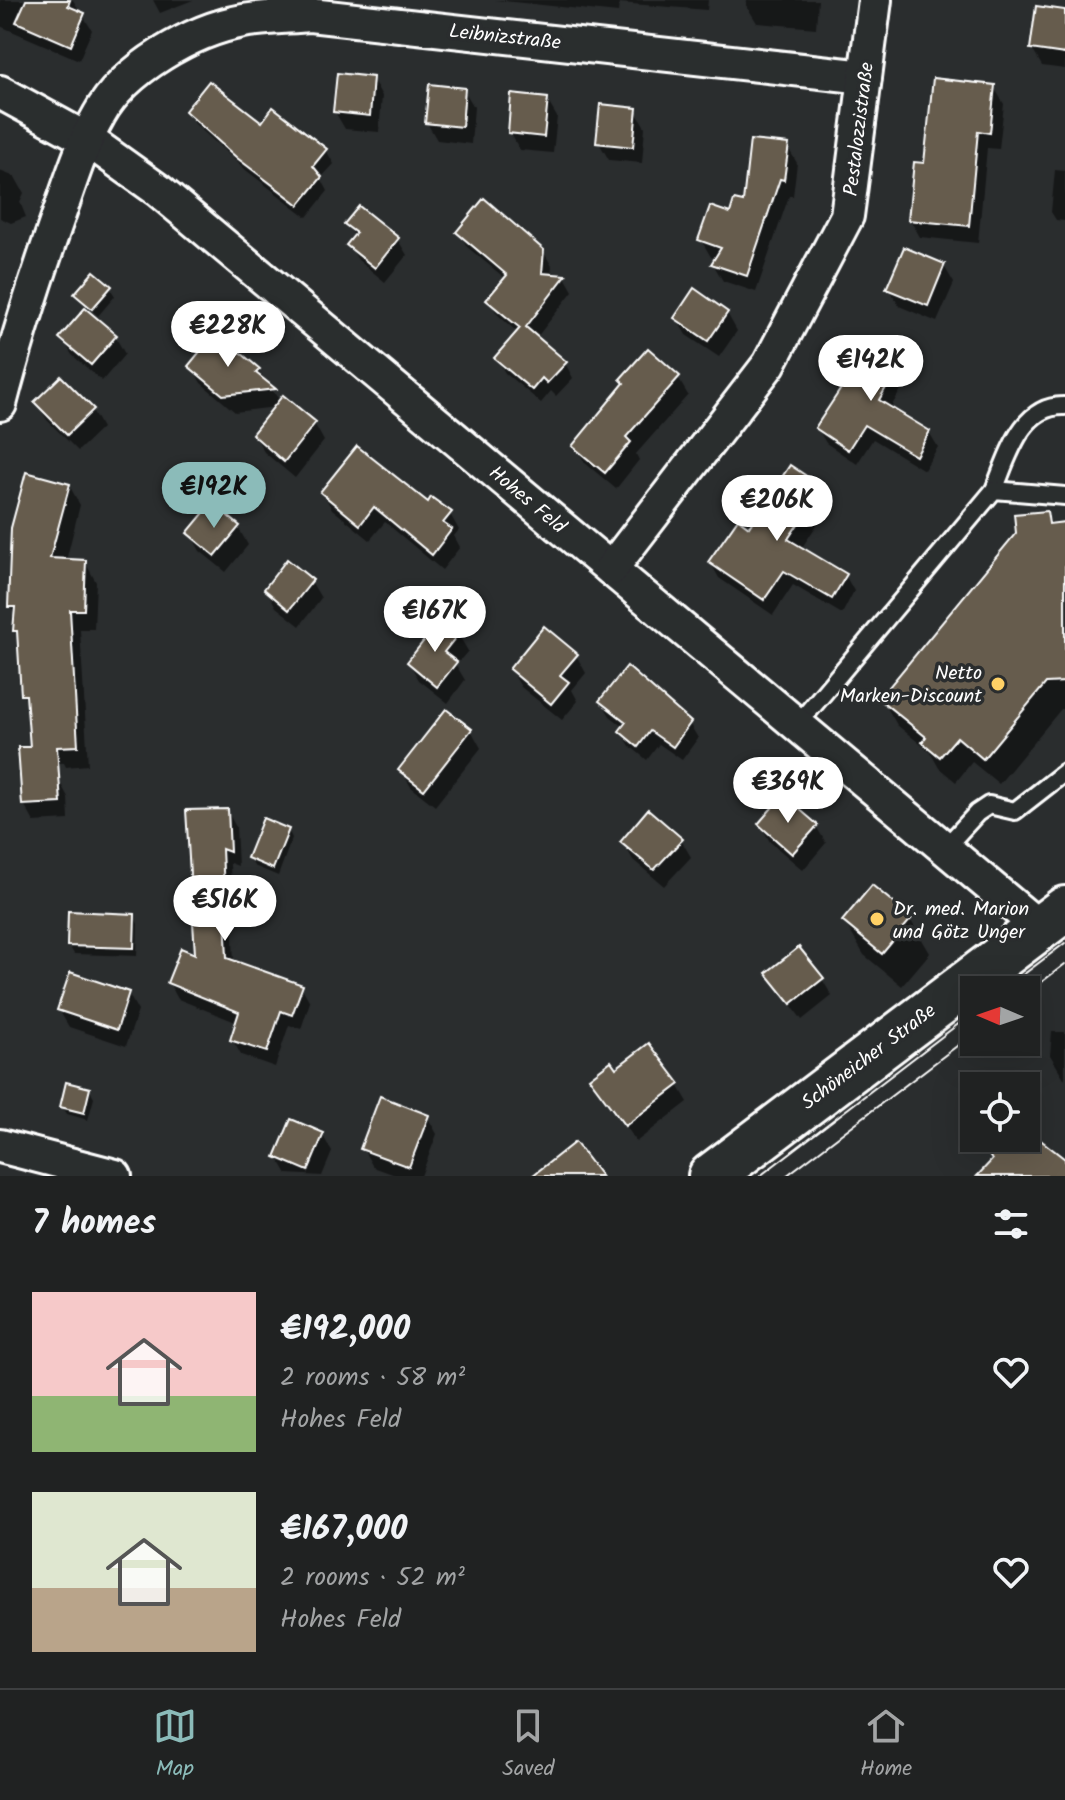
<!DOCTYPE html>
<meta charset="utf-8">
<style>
:root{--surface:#202222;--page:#282a2a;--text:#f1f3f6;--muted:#a2a4a5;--line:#3d3f40;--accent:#8bbbb9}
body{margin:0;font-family:Kalam,sans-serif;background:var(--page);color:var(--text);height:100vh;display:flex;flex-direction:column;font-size:30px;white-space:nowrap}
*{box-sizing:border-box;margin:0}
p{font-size:26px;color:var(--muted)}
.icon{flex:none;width:44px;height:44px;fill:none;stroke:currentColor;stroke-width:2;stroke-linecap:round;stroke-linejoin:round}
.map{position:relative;height:1176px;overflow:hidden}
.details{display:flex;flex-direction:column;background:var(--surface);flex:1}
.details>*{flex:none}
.needle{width:52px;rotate:272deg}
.controls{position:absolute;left:960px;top:976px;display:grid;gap:16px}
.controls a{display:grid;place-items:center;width:80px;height:80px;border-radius:0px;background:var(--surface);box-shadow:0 8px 32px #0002,0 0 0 2px var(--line);font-size:40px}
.price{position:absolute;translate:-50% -68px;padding:0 18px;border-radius:28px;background:#fff;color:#222;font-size:26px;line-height:52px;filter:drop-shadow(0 2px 4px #0008)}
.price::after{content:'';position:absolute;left:50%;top:48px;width:24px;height:18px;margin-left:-12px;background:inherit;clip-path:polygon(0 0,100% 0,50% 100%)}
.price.current{background:var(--accent);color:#111}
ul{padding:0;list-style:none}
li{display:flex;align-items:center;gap:24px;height:200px;padding:0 32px}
li span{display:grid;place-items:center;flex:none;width:224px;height:160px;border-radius:0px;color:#555}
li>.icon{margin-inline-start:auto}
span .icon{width:96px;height:96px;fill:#fffc;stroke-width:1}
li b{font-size:34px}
h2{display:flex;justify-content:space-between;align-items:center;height:96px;padding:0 32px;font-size:34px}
.menu{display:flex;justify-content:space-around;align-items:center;height:112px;border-top:2px solid var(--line);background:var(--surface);font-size:22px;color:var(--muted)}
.menu a{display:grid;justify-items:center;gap:4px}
.menu .current{color:var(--accent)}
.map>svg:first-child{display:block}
.shadow{fill:#0007}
.building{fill:#665c4e;stroke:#fff;stroke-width:2}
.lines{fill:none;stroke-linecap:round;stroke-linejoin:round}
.lane-casing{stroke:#fff;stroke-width:22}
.street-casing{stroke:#fff;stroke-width:38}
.secondary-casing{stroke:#fff;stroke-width:50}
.lane{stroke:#2a2d2e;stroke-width:16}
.street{stroke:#2a2d2e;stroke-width:32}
.secondary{stroke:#2a2d2e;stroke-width:44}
.tram{stroke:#fff;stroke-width:2}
.poi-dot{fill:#ffd166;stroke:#2a2d2e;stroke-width:3}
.labels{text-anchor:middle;stroke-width:7;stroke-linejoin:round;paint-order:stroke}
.street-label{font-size:20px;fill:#fff;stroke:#2a2d2e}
.poi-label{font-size:20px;fill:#fff;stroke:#2a2d2e;text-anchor:end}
</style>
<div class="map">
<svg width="1065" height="1176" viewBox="0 0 1065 1176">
<rect width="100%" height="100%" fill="#2a2d2e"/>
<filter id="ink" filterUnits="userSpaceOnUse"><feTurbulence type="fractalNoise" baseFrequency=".0125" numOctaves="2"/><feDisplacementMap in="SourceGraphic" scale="16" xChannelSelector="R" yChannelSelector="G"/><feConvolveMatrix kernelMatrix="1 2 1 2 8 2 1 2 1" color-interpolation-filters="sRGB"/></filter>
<g filter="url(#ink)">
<g class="shadow">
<path d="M0 0H73L92 30 79 60 0 26Z"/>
<path d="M153 0H193L160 13Z"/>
<path d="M495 0H708L707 10 619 3 618 13Z"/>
<path d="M747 0H818L816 28 757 23 746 5Z"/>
<path d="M1065 12V69L1042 66 1032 49Z"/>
<path d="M372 78 382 96 379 132 345 129 335 112Z"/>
<path d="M994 87 1004 104 999 149 987 148 978 243 920 237 910 220 926 165Z"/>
<path d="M464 90 474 107 471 144 437 140 427 123Z"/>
<path d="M547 100 557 117 553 153 520 150 510 133Z"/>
<path d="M274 110 326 150 334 164 321 178 328 191 307 217 247 171 195 124 188 111 263 125Z"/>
<path d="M635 110 645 127 642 163 609 160 599 143Z"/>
<path d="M787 146 797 163 793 196H789L756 292 723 281 713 264 716 259 711 257 701 240 744 205Z"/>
<path d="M1055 170 1065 171V221L1056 220 1051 212Z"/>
<path d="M0 171 15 177 24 193 20 202 26 217 11 223 0 218Z"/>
<path d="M347 224 398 240 407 255 385 282 358 260 349 245 355 238Z"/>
<path d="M459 232 543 251 552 266 551 276 565 277 573 291 537 337 565 363 573 378 556 396 551 391 541 403 505 373 497 359 518 333 497 314 489 300 506 279 467 247Z"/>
<path d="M944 266 954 283 937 322 899 306 889 288Z"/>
<path d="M110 288 115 296 98 316 82 302 77 294Z"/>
<path d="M727 313 737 331 719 357 686 335 676 318Z"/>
<path d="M115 336 125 354 102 381 72 355 62 338Z"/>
<path d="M648 351 678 378 688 395 636 454 639 460 616 489 585 463 575 446 625 384Z"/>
<path d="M902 357 911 372 890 409 929 432 938 447 924 470 873 439 857 464 826 443 817 428Z"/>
<path d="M191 366 258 370 280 401 314 423 324 441 295 478 264 452 254 434 276 407 235 412 201 383Z"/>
<path d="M37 403 92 410 102 428 78 451 47 420Z"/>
<path d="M69 485 80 505 66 561 85 562 96 582 94 629H80L88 765 66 767 64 763 43 762 29 706 23 695 19 638 15 631 16 617 10 606Z"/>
<path d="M821 489 830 505 801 549 845 575 854 591 842 614 793 585 773 615 719 578 710 562 750 530Z"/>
<path d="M322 492 428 505 450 514 459 530 454 536 460 547 442 570 385 522 370 540 332 509Z"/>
<path d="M1046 513 1053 525 1065 524V709H1061L999 784 972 762 956 782 939 768 930 752 897 725 882 699Z"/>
<path d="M238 527 248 545 226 572 200 551 190 533Z"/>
<path d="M311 581 321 598 300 626 276 607 266 589Z"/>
<path d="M458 634 468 651 456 665 465 680 448 703 419 680 409 663Z"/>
<path d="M576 655 586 673 572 690 578 701 562 720 521 687 511 670Z"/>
<path d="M601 701 689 723 698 738 682 760 659 744 647 760 630 746 621 731 624 727 610 716Z"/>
<path d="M471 730 481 748 435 806 411 787 401 770Z"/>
<path d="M58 779 68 797 69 820 34 822 24 804Z"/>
<path d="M227 811 236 827 238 866 230 863 234 963 301 986 310 1002 301 1029 289 1025 275 1067 241 1055 232 1039 238 1023 178 999 169 983 197 957Z"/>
<path d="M760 824 816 826 826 843 803 870 770 842Z"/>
<path d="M288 830 292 838 278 876 254 866 249 858Z"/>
<path d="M681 840 691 857 664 886 633 860 623 842Z"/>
<path d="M134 916 138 924 137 956 74 954 69 946Z"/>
<path d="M910 919 930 953 902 986 864 955 844 921Z"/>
<path d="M769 974 822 979 832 996 802 1020Z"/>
<path d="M128 993 138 1011 126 1046 69 1027 59 1010Z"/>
<path d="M1052 1032H1065V1080L1050 1055Z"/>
<path d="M616 1071 678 1085 688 1102 636 1142 592 1079Z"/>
<path d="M89 1089 94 1098 88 1120 67 1114 62 1106Z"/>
<path d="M427 1116 437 1134 421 1176H398L373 1167 363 1149Z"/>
<path d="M322 1134 332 1152 322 1176 287 1174 277 1157Z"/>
</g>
<g class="building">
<path d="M26 0H70L68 6 85 13 71 46 16 22Z"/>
<path d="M1036 6 1065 10V54L1030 49Z"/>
<path d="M337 73 373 77 370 116 333 112Z"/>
<path d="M933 78 995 85 990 133 978 131 969 226 908 220 914 162 924 163Z"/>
<path d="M209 81 262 122 273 107 327 149 313 166 322 177 299 205 237 158 185 111Z"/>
<path d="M429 84 465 88 462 127 425 123Z"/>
<path d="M511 94 548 98 544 137 508 133Z"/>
<path d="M600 104 637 108 633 147 596 143Z"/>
<path d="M750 140 789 144 784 180 780 179 747 276 711 264 721 248 698 240 710 206 730 213 734 200 743 202Z"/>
<path d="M484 198 544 250 542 273 566 275 526 327 567 362 547 383 542 378 532 390 494 358 520 328 486 300 507 275 456 232Z"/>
<path d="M359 206 399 238 375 268 346 245 356 233 344 224Z"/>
<path d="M904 247 945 264 928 306 886 289Z"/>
<path d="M94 271 112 286 92 309 74 294Z"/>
<path d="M694 288 728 312 708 341 674 318Z"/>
<path d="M85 308 117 335 91 365 59 338Z"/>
<path d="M216 332 260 369 256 373 276 389 223 395 188 366Z"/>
<path d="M869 337 904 356 879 400 930 431 916 456 864 425 848 450 815 428 840 390Z"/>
<path d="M648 348 680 376 626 437 631 442 605 473 572 446 624 383 620 379Z"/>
<path d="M61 376 94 409 67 435 34 402Z"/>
<path d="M283 395 316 422 284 462 252 434Z"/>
<path d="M357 446 428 502 431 497 452 512 443 523 452 529 432 555 374 507 360 525 320 492Z"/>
<path d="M790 465 823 487 788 539 847 574 832 599 784 571 764 600 708 562 738 519 749 527Z"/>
<path d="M26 472 70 484 50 558 86 560 84 610H70L78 746 57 747 61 803 22 805 18 747H30L26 695H21L17 631H13L15 607H8L11 528Z"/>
<path d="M212 503 240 526 215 556 187 533Z"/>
<path d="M1047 511 1049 524 1065 522V682L1046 683 983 759 957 737 940 757 922 742 926 737 879 699 1016 533 1014 514Z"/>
<path d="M287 559 313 580 289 610 264 589Z"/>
<path d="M442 618 460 632 444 652 457 662 437 687 407 662Z"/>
<path d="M544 626 578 654 560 675 569 682 551 704 509 669Z"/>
<path d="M627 666 691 722 673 747 650 731 638 747 619 731 626 722 599 701Z"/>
<path d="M446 709 472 729 424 790 398 770Z"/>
<path d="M783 795 818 825 792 854 758 824Z"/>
<path d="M228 809 230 852 222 849 227 958 303 985 292 1015 281 1011 267 1052 230 1040 239 1012 167 983 181 948 195 954 186 810Z"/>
<path d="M648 809 683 839 654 870 620 842Z"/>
<path d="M263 818 289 829 273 869 247 858Z"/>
<path d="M872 885 912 918 882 954 842 921Z"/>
<path d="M68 911 135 914 134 948 67 946Z"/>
<path d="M799 947 824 978 791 1004 766 973Z"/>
<path d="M70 972 129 992 117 1030 57 1010Z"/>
<path d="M649 1043 680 1084 625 1126 589 1078 611 1061 616 1068Z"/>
<path d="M66 1082 90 1088 84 1113 60 1107Z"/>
<path d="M380 1096 429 1115 409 1167 360 1149Z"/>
<path d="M291 1119 324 1133 308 1171 275 1157Z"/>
<path d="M1004 1138H1038L1065 1159V1176H977L992 1160 989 1155Z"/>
<path d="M575 1142 601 1176H532Z"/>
</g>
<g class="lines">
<g class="lane-casing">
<g id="lane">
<path d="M994 490C1008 457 1021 404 1065 406"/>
<path d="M797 725 994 490 1065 496"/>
<path d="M944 849 977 813 989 805 1015 811 1065 772"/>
</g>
</g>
<g class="street-casing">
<g id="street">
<path d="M0 92 88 140 158 190 1040 928"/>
<path d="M0 404C16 342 35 283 56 223 69 187 80 148 99 115 124 69 193 30 243 21 265 17 288 17 310 15L865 77"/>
<path d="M611 569 769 364 847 216 875 0"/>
<path d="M0 1146 115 1176"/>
</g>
</g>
<g class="secondary-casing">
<path id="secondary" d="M711 1176 1065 909"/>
</g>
<use href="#lane" class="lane"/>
<use href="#street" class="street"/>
<use href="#secondary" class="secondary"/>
<g class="tram">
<path d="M1003 990 1065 943"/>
<path d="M1026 994 1065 964"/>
<path d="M760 1176 974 1012"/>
<path d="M786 1176 974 1033"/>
</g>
</g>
</g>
<g class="poi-dot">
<circle cx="998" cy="684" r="8"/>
<circle cx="877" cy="919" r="8"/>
</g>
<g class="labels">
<g class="street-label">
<text transform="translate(505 36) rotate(6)" y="7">Leibnizstraße</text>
<text transform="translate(858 129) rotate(-83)" y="7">Pestalozzistraße</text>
<text transform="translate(528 499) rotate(40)" y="7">Hohes Feld</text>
<text transform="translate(868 1056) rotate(-37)" y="7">Schöneicher Straße</text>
</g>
<g class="poi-label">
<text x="982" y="679">Netto<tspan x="982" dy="23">Marken-Discount</tspan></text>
<text x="893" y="915" text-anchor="start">Dr. med. Marion<tspan x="893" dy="23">und Götz Unger</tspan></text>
</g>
</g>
</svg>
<div class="controls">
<a><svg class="needle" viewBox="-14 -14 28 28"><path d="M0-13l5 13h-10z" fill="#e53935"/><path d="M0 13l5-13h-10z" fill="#a2a4a5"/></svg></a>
<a><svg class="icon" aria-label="locate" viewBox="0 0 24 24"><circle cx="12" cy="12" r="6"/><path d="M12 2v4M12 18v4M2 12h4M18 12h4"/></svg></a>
</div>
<b class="price" style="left:228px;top:369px">€228K</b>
<b class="price" style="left:871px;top:403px">€142K</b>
<b class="price current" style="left:214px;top:530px">€192K</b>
<b class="price" style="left:777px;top:543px">€206K</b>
<b class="price" style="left:435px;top:654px">€167K</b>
<b class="price" style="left:788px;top:825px">€369K</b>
<b class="price" style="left:225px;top:943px">€516K</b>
</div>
<section class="details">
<h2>7 homes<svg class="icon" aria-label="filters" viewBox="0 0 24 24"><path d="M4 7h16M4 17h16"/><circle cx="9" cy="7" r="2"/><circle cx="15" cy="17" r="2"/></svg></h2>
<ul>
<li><span style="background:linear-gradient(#f6c9c9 65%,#8fb573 0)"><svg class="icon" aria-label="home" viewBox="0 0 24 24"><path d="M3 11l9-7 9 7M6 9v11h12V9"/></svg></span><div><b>€192,000</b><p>2 rooms · 58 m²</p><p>Hohes Feld</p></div><svg class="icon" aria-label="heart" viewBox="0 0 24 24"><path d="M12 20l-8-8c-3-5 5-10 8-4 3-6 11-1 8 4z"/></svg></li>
<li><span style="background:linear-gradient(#dfe7d0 60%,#b9a48a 0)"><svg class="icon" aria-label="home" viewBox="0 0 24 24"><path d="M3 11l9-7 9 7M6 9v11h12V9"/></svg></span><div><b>€167,000</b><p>2 rooms · 52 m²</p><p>Hohes Feld</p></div><svg class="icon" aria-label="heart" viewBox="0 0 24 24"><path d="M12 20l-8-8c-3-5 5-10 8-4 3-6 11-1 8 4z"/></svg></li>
</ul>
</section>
<nav class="menu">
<a class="current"><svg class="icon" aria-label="map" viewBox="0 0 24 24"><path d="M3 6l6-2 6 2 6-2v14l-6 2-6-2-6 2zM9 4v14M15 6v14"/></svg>Map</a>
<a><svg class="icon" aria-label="saved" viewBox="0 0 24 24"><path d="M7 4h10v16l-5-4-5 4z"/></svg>Saved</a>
<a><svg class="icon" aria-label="home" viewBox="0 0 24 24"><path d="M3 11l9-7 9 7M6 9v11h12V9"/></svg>Home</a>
</nav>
